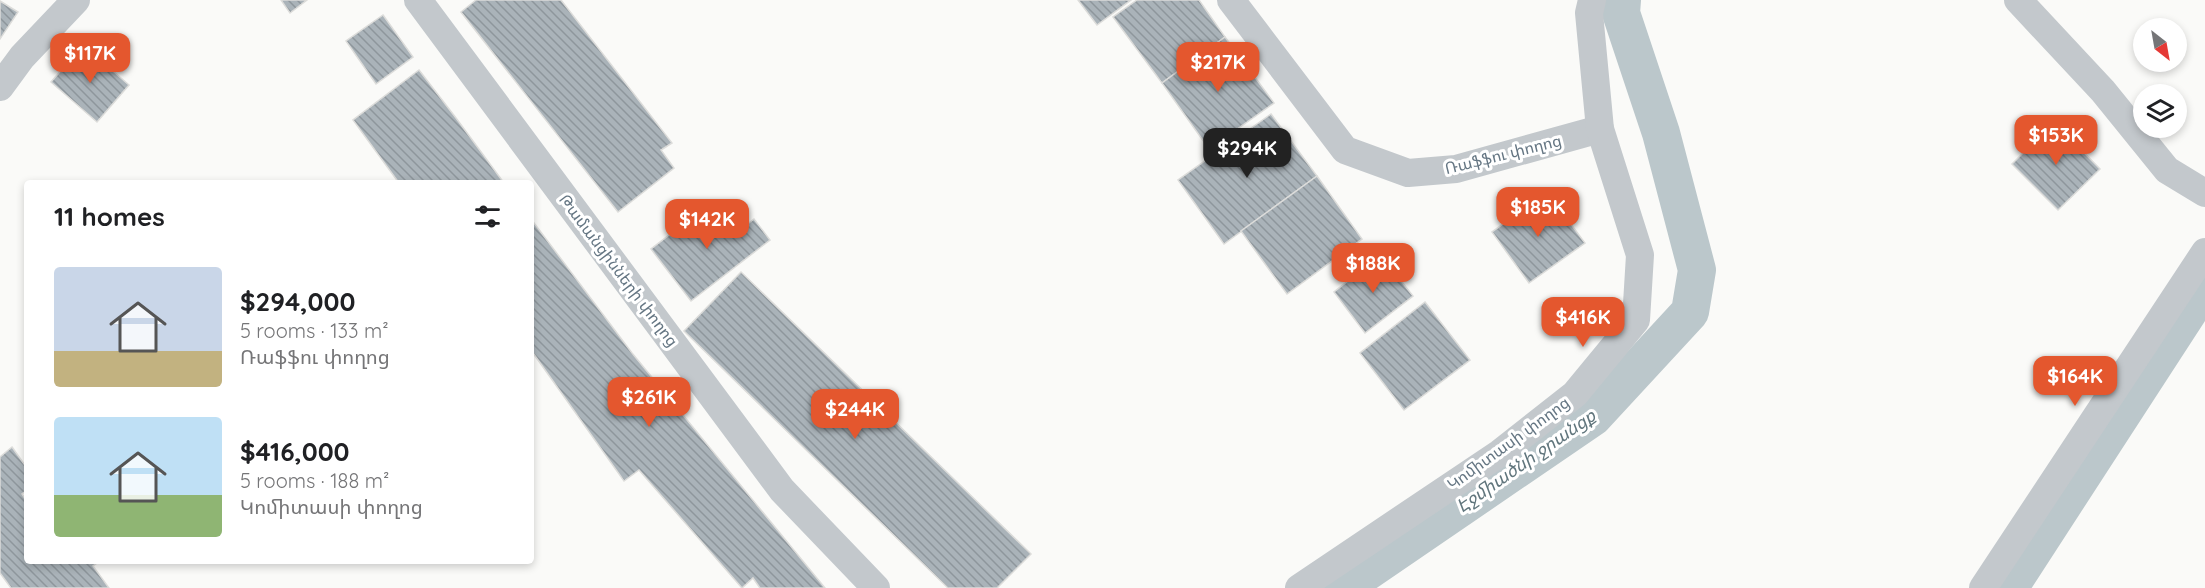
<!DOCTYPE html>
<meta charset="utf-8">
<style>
:root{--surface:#fff;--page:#f6f6f6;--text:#202124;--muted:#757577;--accent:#e4572e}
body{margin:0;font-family:Quicksand,"Noto Sans Armenian",sans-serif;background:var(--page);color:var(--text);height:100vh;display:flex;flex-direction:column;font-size:22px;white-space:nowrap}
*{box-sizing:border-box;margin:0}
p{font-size:20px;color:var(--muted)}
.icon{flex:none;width:33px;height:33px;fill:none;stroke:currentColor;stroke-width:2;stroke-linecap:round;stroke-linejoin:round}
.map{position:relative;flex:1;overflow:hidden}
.details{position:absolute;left:24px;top:180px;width:510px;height:384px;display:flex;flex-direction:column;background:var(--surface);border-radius:6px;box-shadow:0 3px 9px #0003}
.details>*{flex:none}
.needle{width:39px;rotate:149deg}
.buttons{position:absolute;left:2133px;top:18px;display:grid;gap:12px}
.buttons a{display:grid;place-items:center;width:54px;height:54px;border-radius:50%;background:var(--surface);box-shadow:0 3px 9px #0003;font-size:30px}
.price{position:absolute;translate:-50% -51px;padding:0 14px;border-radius:12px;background:var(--accent);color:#fff;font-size:20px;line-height:39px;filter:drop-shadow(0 2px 3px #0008)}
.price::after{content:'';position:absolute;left:50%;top:36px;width:18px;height:14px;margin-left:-9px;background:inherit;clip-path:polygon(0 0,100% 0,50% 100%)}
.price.current{background:#222;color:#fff}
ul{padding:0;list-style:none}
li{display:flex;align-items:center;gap:18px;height:150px;padding:0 30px}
li span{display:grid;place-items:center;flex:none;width:168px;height:120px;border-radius:6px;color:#555}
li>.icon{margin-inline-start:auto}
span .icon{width:72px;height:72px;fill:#fffc;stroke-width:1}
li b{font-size:26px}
h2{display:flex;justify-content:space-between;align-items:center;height:72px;padding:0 30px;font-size:26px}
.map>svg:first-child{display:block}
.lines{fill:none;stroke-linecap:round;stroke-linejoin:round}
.canal{stroke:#bbc7cb;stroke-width:38}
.building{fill:url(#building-back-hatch);stroke:#dcdcda;stroke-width:1.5}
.street{stroke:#c3c8cc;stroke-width:28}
.labels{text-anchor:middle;stroke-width:6;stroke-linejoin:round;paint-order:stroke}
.street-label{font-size:16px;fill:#657683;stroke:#fff}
.water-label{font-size:18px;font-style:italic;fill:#60757c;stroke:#fff}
</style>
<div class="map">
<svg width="2205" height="588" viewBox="0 0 2205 588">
<defs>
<pattern id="building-back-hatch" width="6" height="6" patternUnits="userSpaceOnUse" patternTransform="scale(1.5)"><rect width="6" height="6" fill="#aab3b9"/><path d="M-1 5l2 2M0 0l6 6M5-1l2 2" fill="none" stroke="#8e969c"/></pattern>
</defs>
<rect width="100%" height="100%" fill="#fafaf8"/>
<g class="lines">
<g class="canal">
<path d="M1343 588 1593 417 1690 312 1697 270 1661 133 1621 13 1622 0"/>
<path d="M2009 588 2205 286"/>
</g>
</g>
<g class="building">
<path d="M281 0H307L290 13Z"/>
<path d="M476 0H561L672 143 661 150 674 168 618 212 461 12Z"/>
<path d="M1078 0H1131L1097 25Z"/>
<path d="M1137 0H1199L1225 37 1162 83 1113 17Z"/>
<path d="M0 1 18 12 0 39Z"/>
<path d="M383 15 413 57 376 84 346 41Z"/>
<path d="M1225 37 1274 103 1209 149 1162 83Z"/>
<path d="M83 45 129 85 97 122 51 82Z"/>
<path d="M419 70 456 118 504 183H399L353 120Z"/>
<path d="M1271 114 1317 176 1224 244 1178 180Z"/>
<path d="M2054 122 2100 169 2058 210 2012 164Z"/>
<path d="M1317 176 1362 239 1287 294 1241 231Z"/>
<path d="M1547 192 1585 243 1529 283 1492 232Z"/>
<path d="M712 202 736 233 754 219 770 240 691 301 651 249Z"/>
<path d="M531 219 632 353 825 588H760L753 578 742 588 639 470 624 481 533 353 531 355Z"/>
<path d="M1381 255 1413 296 1365 333 1334 292Z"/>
<path d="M741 272 1031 554 997 588H948L684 331Z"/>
<path d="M1425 302 1470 360 1404 410 1360 353Z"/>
<path d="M12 447 27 468V490L22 494 27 502V561H100L93 566 109 588H11L0 573V457Z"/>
</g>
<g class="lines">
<g class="street">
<path d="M418 0 782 490 876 588"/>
<path d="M1231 0 1345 150 1408 173 1456 169 1600 129"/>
<path d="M2018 0 2103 91 2167 170 2205 193"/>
<path d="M0 87 22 57 76 0"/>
<path d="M1299 588 1500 453 1575 394 1636 320 1640 255 1600 129 1589 13 1592 0"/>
<path d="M1983 588 2205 252"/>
</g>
</g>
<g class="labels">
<g class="street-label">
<text transform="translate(1503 154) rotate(-14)" y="6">Ռաֆֆու փողոց</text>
<text transform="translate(619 270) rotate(53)" y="6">Թամանցինների փողոց</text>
<text transform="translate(1508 443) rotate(-36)" y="6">Կոմիտասի փողոց</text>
</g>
<g class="water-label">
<text transform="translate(1526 461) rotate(-35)" y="6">Էջմիածնի ջրանցք</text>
</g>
</g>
</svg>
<div class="buttons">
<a><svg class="needle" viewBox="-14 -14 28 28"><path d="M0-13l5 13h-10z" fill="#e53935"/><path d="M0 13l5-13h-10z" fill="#757577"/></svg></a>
<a><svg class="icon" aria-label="layers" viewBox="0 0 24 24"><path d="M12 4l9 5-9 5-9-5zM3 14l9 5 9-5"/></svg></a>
</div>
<b class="price" style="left:90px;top:84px">$117K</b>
<b class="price" style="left:1218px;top:93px">$217K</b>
<b class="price" style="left:2056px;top:166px">$153K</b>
<b class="price current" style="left:1247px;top:179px">$294K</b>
<b class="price" style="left:1538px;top:238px">$185K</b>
<b class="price" style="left:707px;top:250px">$142K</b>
<b class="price" style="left:1373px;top:294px">$188K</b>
<b class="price" style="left:1583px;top:348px">$416K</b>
<b class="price" style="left:2075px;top:407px">$164K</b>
<b class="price" style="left:649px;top:428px">$261K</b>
<b class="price" style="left:855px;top:440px">$244K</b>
<section class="details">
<h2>11 homes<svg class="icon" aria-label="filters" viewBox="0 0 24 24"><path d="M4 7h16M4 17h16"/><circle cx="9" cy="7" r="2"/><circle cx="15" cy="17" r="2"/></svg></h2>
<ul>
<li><span style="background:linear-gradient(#c9d6e8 70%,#c2b280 0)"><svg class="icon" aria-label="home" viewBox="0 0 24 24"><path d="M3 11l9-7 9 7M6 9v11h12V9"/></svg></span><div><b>$294,000</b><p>5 rooms · 133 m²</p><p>Ռաֆֆու փողոց</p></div></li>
<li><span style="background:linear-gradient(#bfe0f5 65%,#8fb573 0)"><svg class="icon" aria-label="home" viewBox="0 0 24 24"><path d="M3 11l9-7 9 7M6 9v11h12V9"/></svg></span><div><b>$416,000</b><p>5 rooms · 188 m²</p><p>Կոմիտասի փողոց</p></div></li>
</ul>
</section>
</div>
